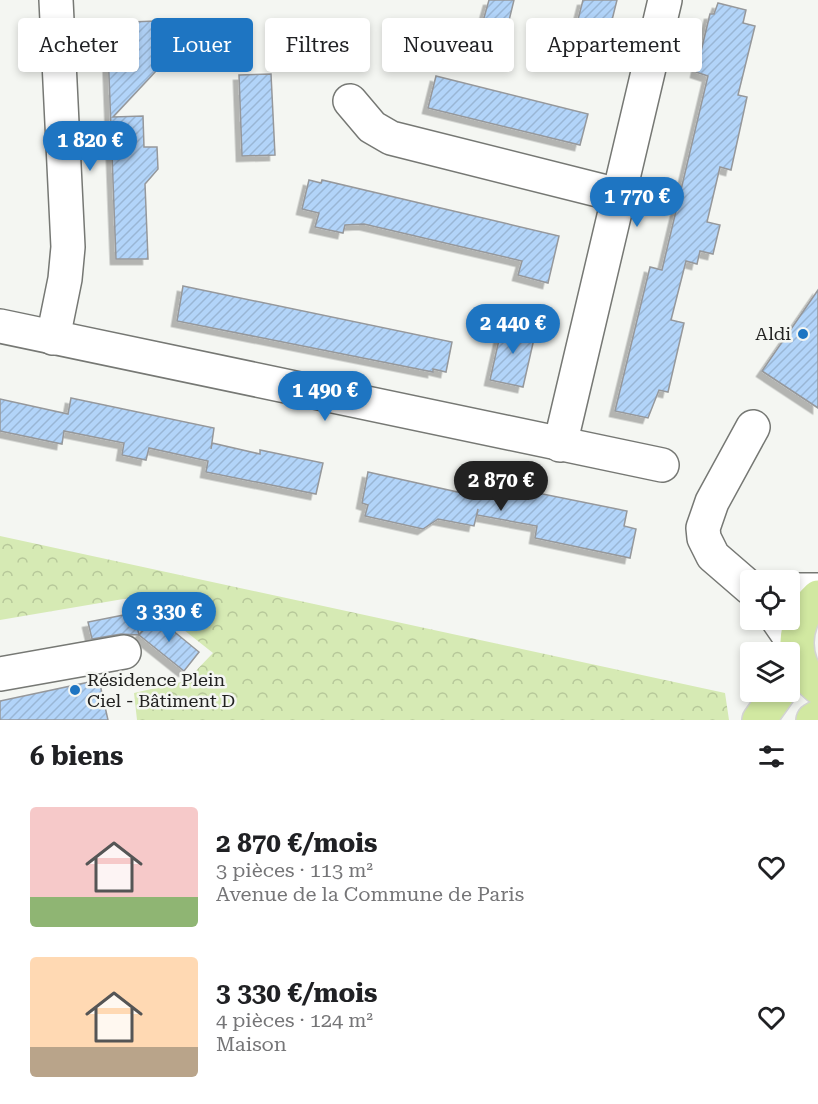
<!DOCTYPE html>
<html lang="fr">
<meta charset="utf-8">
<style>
:root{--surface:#fff;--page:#f6f6f6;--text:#202124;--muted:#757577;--accent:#1e75c2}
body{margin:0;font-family:"Roboto Serif",serif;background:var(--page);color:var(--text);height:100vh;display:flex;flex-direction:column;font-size:22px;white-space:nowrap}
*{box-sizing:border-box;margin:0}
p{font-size:20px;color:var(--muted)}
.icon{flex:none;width:33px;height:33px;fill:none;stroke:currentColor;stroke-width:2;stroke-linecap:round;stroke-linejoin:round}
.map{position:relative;height:720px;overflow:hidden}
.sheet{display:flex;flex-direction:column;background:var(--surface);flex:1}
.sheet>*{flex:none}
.hud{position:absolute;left:18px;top:18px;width:783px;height:54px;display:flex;gap:12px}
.buttons{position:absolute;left:740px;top:570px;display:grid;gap:12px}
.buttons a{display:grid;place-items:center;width:60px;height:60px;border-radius:6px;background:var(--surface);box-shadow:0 3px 9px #0003;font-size:30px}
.price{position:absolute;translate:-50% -51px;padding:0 14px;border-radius:21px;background:var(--accent);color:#fff;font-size:20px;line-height:39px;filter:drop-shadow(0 2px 3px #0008)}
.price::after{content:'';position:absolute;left:50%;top:36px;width:18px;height:14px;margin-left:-9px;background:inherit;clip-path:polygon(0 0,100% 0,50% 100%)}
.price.current{background:#222;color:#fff}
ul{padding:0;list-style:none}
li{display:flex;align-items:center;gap:18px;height:150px;padding:0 30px}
li span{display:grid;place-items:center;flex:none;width:168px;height:120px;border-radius:6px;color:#555}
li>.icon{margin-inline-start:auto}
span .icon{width:72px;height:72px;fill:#fffc;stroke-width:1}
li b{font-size:26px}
h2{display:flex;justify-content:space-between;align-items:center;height:72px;padding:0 30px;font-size:26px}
.pill{padding:0 21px;border-radius:6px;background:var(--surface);box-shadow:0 3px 9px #0003;font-size:21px;line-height:54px}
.pill.current{background:var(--accent);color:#fff}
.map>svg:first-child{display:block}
.park{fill:url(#park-crowns)}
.building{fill:url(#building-hatch);stroke:#96989b;stroke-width:1.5;filter:url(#shadow)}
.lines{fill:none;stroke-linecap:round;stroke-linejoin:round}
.minor-casing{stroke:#767874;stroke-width:36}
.major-casing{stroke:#d3d3d3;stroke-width:36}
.minor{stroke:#fff;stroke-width:33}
.major{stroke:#d1e8a1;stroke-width:33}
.poi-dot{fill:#1e75c2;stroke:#f4f6f2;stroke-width:2}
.labels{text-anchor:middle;stroke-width:5;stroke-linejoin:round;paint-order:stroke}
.poi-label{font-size:18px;fill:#222221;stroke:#f4f6f2;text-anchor:end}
</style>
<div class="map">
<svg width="818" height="720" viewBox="0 0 818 720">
<defs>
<pattern id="park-crowns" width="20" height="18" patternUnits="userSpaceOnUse" patternTransform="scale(1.5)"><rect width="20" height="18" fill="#d6eab4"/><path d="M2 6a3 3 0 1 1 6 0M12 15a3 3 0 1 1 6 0" fill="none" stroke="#b7c89a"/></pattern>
<pattern id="building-hatch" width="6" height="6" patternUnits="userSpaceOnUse" patternTransform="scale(1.5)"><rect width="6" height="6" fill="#b2d4f9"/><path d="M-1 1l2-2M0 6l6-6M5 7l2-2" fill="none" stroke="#99b6d5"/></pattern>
<filter id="shadow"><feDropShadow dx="-5.5" dy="5.5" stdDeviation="0" flood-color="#0004"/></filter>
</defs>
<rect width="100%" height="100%" fill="#f4f6f2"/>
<path class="park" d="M0 536 725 693 729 720H137L134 693 186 681 213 653 141 596 0 620Z"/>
<g class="building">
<path d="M489 0H514L503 45 478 39Z"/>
<path d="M583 0H617L603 56 571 47Z"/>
<path d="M718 3 746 10 743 23 755 26 738 95 747 97 731 170 720 167 707 222 720 225 713 254 700 251 697 264 686 261 671 320 684 323 668 392 659 390 648 418 615 411 650 267 662 270 708 76 696 72 710 14H714Z"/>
<path d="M155 21 157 70 113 117 143 116 144 147H157L158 169 145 184 148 259H116L107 23Z"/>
<path d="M271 74 275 155 242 156 239 75Z"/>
<path d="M436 76 588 114 580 145 428 108Z"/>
<path d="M309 180 321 183 322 180 559 236 548 283 518 275 522 261 364 224 345 225 343 233 315 227 319 213 302 209Z"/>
<path d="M183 286 452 342 446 372 433 369V372L177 321Z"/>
<path d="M818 290V408L762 371Z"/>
<path d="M503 322 536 330 523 387 490 380Z"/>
<path d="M71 398 214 428 211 449 212 443 260 454V450L323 463 316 494 206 472 208 461 149 448 146 460 122 455 124 443 64 431 62 444 0 431V399L68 414Z"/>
<path d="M368 472 480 497 483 482 627 511 624 526 636 529 630 558 535 538 537 526 477 515 478 509 474 526 438 519 423 529 365 516 368 505 362 503Z"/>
<path d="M134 613 139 635 121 634 92 639 88 622Z"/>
<path d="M155 616 199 652 184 671 139 635Z"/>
<path d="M99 680 108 720H0V701Z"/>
</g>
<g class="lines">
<g class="minor-casing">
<g id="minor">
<path d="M350 101 372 127 391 138 618 195"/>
<path d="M0 326 662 465"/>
<path d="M53 338 65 279 68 247 56 0"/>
<path d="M560 445 665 0"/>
<path d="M750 588 713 556 704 538 703 528 712 502 753 427"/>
<path d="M789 590H818"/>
<path d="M778 620 796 646"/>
<path d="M0 674 124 652"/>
</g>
</g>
<g class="major-casing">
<g id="major">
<path d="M818 597C791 622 789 663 818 687"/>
<path d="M759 720 779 692"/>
<path d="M813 720 818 717"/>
</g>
</g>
<use href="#minor" class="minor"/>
<use href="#major" class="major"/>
</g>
<g class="poi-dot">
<circle cx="803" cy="334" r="6"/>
<circle cx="75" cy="690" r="6"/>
</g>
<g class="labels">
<g class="poi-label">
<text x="791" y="340">Aldi</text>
<text x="87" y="686" text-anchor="start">Résidence Plein<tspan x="87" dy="21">Ciel - Bâtiment D</tspan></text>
</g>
</g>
</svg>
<div class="buttons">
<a><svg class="icon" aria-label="locate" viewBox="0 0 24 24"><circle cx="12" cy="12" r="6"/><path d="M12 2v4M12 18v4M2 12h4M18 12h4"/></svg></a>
<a><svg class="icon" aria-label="layers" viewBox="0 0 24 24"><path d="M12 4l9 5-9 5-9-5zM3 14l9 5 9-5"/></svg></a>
</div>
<b class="price" style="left:90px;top:172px">1 820 €</b>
<b class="price" style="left:637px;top:228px">1 770 €</b>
<b class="price" style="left:513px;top:355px">2 440 €</b>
<b class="price" style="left:325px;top:422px">1 490 €</b>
<b class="price current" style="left:501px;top:512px">2 870 €</b>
<b class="price" style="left:169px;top:643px">3 330 €</b>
<div class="hud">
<a class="pill">Acheter</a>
<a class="pill current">Louer</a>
<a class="pill">Filtres</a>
<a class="pill">Nouveau</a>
<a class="pill">Appartement</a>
</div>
</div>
<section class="sheet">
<h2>6 biens<svg class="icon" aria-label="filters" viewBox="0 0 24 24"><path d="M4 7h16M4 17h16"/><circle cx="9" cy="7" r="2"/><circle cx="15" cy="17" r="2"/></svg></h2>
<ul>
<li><span style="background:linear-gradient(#f6c9c9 75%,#8fb573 0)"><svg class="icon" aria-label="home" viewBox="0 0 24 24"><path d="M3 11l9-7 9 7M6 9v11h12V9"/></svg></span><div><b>2 870 €/mois</b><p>3 pièces · 113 m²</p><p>Avenue de la Commune de Paris</p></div><svg class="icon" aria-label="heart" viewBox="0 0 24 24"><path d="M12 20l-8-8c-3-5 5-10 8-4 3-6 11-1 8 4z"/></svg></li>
<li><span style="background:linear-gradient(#ffd9b3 75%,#b9a48a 0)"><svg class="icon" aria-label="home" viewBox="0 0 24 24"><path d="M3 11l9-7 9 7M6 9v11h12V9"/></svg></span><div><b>3 330 €/mois</b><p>4 pièces · 124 m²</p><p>Maison</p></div><svg class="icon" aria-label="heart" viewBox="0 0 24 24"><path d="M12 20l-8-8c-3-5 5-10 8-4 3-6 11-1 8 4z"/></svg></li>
</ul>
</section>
